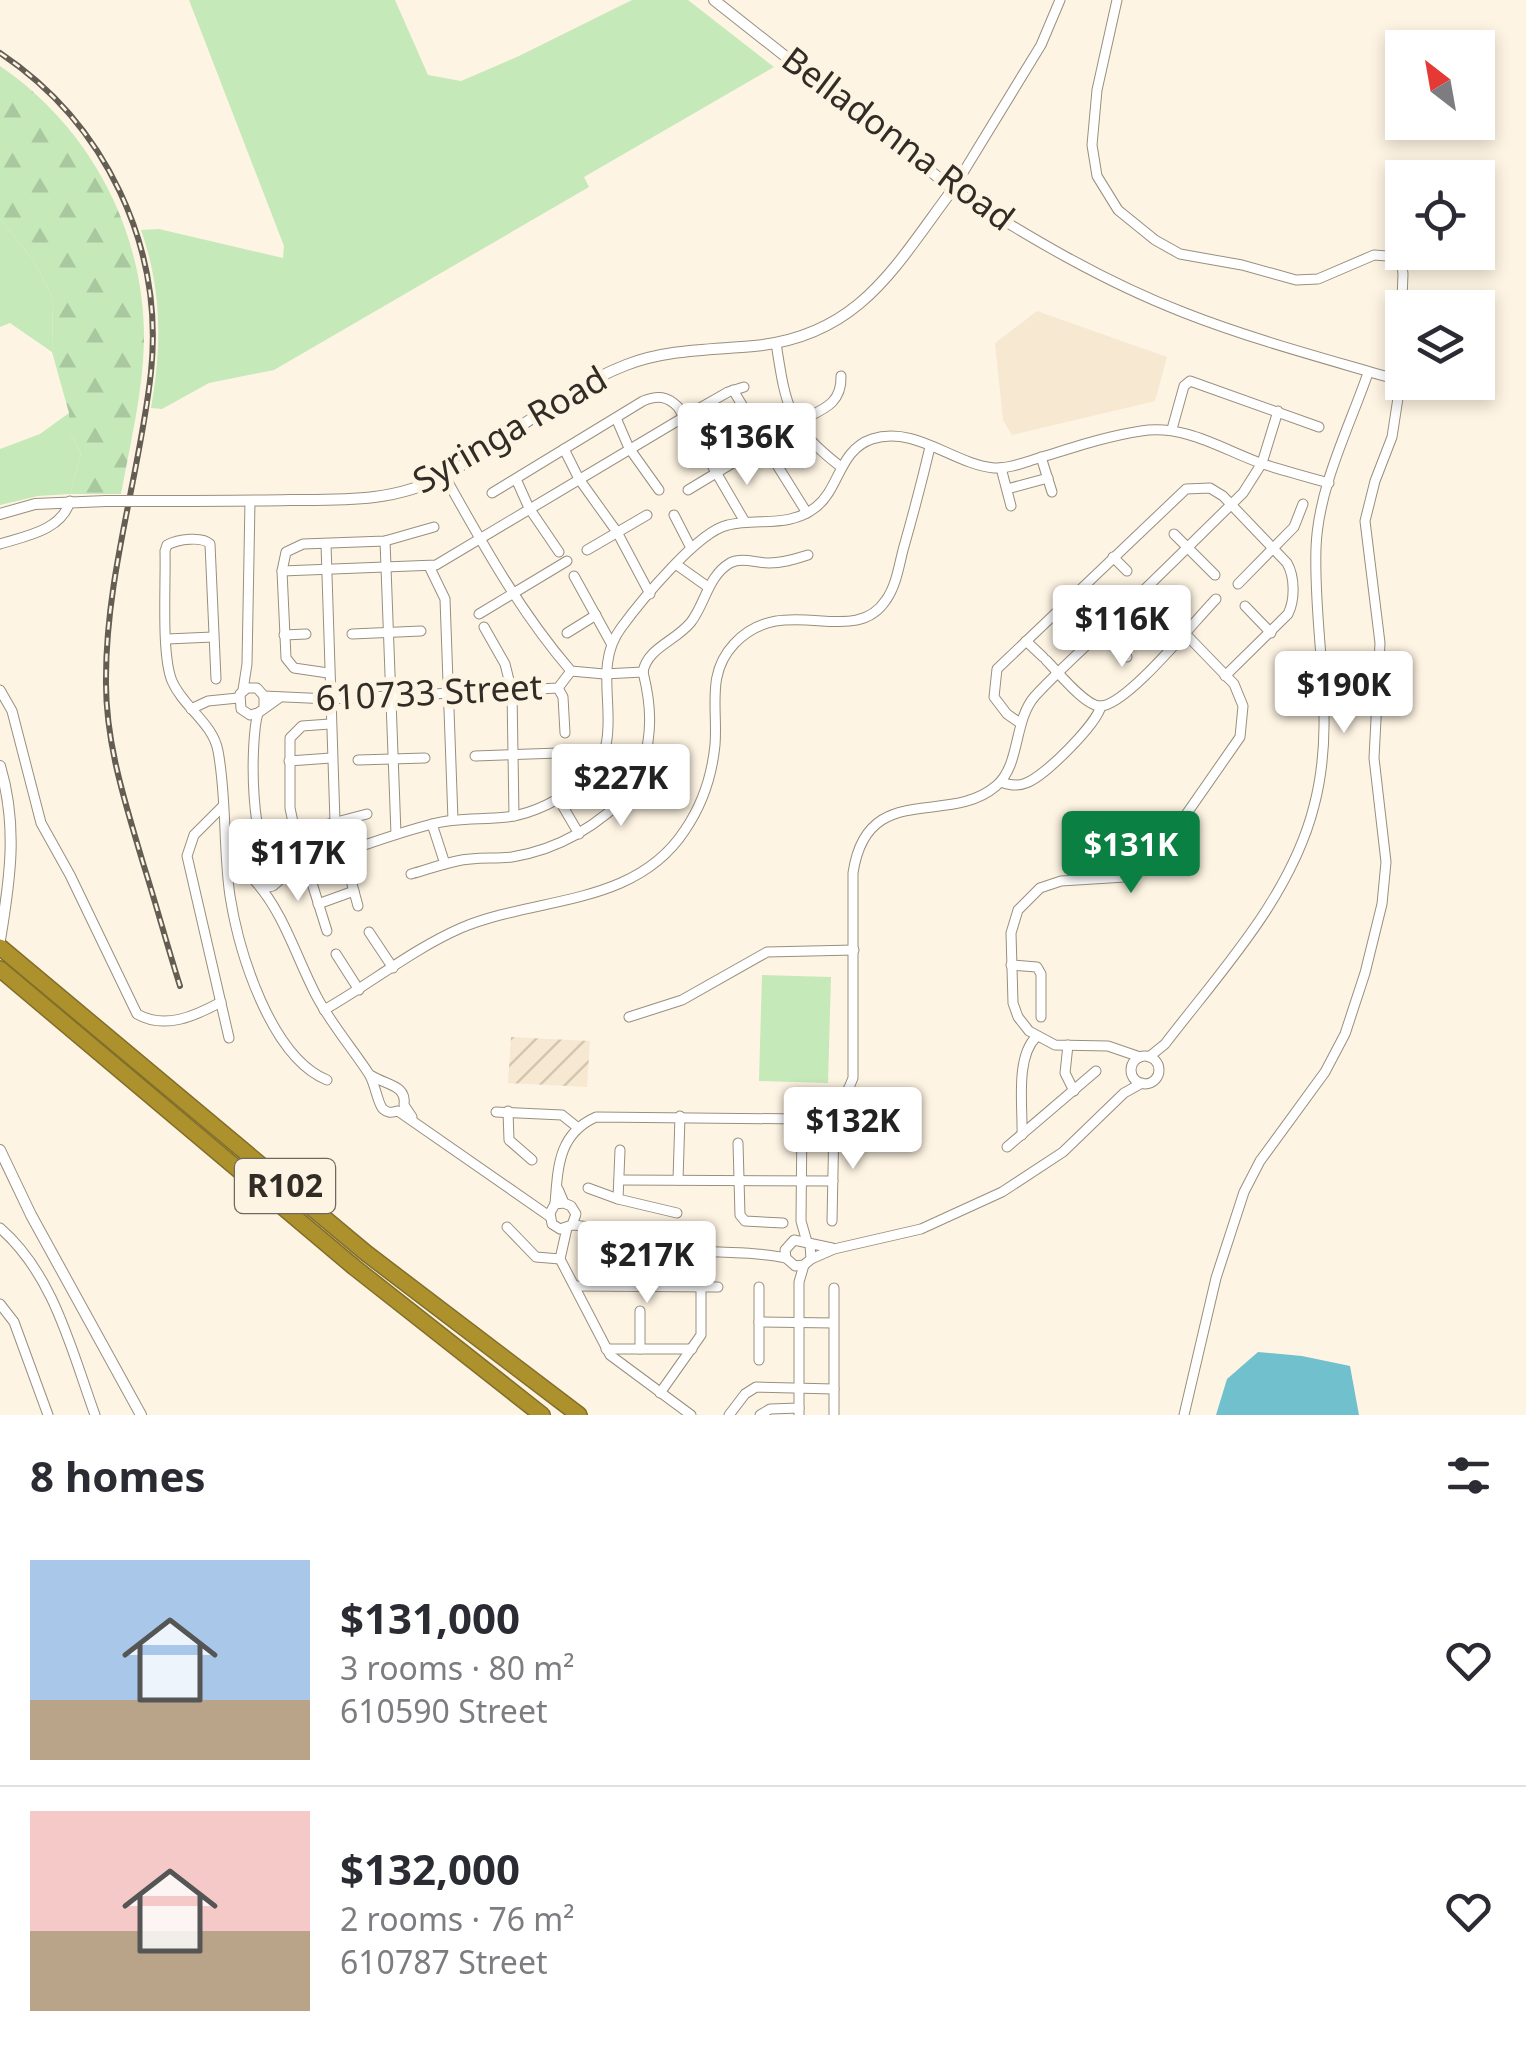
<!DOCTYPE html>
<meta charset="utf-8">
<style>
:root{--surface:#fff;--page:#f2f2f3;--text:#2b2b33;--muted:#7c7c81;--line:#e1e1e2;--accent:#0b8043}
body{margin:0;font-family:"Noto Sans",sans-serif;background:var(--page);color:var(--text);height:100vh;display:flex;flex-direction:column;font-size:38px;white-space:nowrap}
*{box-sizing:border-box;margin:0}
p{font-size:32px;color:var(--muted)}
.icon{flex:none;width:55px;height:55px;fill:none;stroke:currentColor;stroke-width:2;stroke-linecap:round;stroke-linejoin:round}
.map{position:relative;height:1415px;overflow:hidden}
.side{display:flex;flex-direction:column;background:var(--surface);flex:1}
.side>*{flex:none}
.needle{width:65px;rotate:329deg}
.tools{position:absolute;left:1385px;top:30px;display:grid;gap:20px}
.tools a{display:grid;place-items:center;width:110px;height:110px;border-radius:0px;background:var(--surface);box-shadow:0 5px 15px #0003;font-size:50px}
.price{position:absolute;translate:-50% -85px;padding:0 22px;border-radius:10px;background:#fff;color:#222;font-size:32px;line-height:65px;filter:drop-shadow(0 2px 5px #0008)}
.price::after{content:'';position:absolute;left:50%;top:60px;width:30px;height:22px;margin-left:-15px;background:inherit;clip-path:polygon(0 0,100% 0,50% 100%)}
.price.active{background:var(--accent);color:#fff}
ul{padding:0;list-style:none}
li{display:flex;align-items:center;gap:30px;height:250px;padding:0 30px}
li+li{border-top:2px solid var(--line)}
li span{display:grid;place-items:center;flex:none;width:280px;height:200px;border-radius:0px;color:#555}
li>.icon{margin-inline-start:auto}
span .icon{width:120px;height:120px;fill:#fffc;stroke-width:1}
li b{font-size:42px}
h2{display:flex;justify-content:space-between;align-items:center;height:120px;padding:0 30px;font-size:42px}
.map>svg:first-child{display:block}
.built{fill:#f6e8d1}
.industrial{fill:url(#industrial-furrows)}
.green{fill:#c5e9b9}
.forest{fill:url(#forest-firs)}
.water{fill:#70c0ce}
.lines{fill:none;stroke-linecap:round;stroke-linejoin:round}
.minor-casing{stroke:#988f7f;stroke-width:11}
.tertiary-casing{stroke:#988f7f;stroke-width:12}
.motorway-casing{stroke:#826e2a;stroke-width:18}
.minor{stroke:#fff;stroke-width:9}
.tertiary{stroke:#fff;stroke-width:10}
.motorway{stroke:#ad912c;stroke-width:15}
.rail-casing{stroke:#635d54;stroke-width:6}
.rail{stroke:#fef4e3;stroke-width:2.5;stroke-dasharray:8;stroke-linecap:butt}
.tertiary-bridge-casing{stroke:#988f7f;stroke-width:12;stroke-linecap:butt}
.tertiary-bridge{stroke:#fff;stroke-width:10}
.labels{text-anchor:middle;stroke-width:10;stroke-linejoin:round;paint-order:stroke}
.shield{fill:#fef4e3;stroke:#6e695f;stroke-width:2.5}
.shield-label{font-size:32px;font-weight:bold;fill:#312d26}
.street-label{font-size:35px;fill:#312d26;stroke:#fef4e3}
</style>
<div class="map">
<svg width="1526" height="1415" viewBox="0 0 1526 1415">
<defs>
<pattern id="industrial-furrows" width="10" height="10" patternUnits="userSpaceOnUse" patternTransform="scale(2.5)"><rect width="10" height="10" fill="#f6e8d1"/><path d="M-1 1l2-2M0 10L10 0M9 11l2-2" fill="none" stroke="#d3c7b3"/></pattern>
<pattern id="forest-firs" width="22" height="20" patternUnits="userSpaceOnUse" patternTransform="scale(2.5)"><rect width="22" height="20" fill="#c5e9b9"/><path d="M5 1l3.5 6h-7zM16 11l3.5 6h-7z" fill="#aac89f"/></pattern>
</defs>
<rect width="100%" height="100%" fill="#fef4e3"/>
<path class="built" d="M1037 311 1167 357 1155 401 1012 435 1003 420 995 343Z"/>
<path class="industrial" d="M511 1037 590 1041 587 1087 508 1083Z"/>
<g class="green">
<path d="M189 0H395L428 75 461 81 519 56 632 0H688L774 67 584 177 589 187 274 370 209 383 162 409 151 408C162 346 162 290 141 230L159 229 283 258 284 246Z"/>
<path d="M0 218 33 260 53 298 52 352 10 323 0 327Z"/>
<path d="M69 413V431L81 453 70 494 38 496 0 505V449L40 434Z"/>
<path d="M762 975 831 977 828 1083 759 1081Z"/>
</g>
<path class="forest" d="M0 66C91 128 145 232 144 341 143 392 130 444 121 494H70L81 453 69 431V413L52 352 53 298 33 260 0 218Z"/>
<path class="water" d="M1258 1352 1302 1356 1350 1366 1359 1415H1216L1227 1379Z"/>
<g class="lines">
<g class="minor-casing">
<g id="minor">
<path d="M1060 0 1041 45 953 189C1027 236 1102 281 1185 313 1254 340 1327 359 1398 380"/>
<path d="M1117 0 1097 90 1092 145 1097 176 1118 210 1155 240 1180 254 1242 265 1296 280 1318 279 1374 255 1401 257 1403 274 1398 398 1392 437 1375 481 1365 521 1380 643 1374 758 1386 862 1382 904 1365 973 1345 1034 1325 1072 1260 1161 1244 1192 1216 1278 1184 1415"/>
<path d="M776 343C786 407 788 426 841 467"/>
<path d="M733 390 759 433"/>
<path d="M616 418 629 448 659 490"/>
<path d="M796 423C820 410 842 406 841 376"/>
<path d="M1172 429 1184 386 1190 381 1319 427"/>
<path d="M564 449 579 479 617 532 650 594"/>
<path d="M772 457 807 513"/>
<path d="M1041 457 1052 492"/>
<path d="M1001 468 1011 506"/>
<path d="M444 475C482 543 520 612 571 671L604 674 643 672"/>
<path d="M516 479 529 508 559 552"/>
<path d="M1007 489 1048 478"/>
<path d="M688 490 746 455"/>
<path d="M492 493 643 401C658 395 667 396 678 407L745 522"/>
<path d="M674 515 691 548"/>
<path d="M1174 534 1215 575"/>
<path d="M385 541 396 834"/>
<path d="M0 544C26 536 62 530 70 501"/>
<path d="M326 544 335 822 358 906"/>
<path d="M587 550 647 515"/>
<path d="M1113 557 1127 571"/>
<path d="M677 565 708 587"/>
<path d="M429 566 445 599 453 820"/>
<path d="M282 571 436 565 684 417 728 392 744 387"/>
<path d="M574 576 611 643"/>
<path d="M1238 584 1294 527 1303 504"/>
<path d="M1245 606 1271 633"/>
<path d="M479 614 567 561"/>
<path d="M1088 617 1127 657"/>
<path d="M484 627 505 664 512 692 514 816"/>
<path d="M567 633 596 615"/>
<path d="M352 634 421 631"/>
<path d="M284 635 306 634"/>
<path d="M167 639 213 637"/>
<path d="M1026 641 1043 657"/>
<path d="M1046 660C1057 671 1085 706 1100 706 1126 707 1196 619 1216 599"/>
<path d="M643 672C647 648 676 641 691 622 705 604 708 576 730 563 742 557 756 563 769 563 783 563 795 559 808 555"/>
<path d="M328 673 294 668 286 658 282 571 286 552 303 544 385 541 434 527"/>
<path d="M216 679 210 544C202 536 178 539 167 545L165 551C166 584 161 654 172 681 183 707 213 723 218 751 227 799 223 849 230 896 239 953 271 1057 327 1080"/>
<path d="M558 688 563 697 565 733"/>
<path d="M0 690 12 711 41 823 70 875 137 1014C165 1030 195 1016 221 1002"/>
<path d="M243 690 247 664 250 501"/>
<path d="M264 696 329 699 558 688 571 671"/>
<path d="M264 707V696L257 688H247L240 694 241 709 250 715 258 713 279 698"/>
<path d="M191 709 208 701 238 698"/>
<path d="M258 713C250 739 249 858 278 868 284 870 289 867 295 867 341 855 385 836 432 824 457 817 482 820 507 817 533 814 562 799 582 782 635 740 585 676 621 628 640 602 698 531 728 525 758 518 790 528 816 507 840 488 839 450 872 439 915 425 953 464 994 468 1009 469 1025 462 1039 458 1072 448 1107 436 1141 431 1186 424 1223 450 1263 464 1285 471 1307 477 1329 483"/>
<path d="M1020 723 1007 714 994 697 997 669 1186 489 1210 488 1223 496 1287 563C1295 577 1295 600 1288 614L1225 676"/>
<path d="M330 724 302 726 290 738V808L294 827 302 831 367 814"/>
<path d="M475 756 559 753"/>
<path d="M358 760 425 758"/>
<path d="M289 761 331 758"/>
<path d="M642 769C652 734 652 708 643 672"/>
<path d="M1001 782C1009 785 1017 787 1026 783 1044 777 1096 725 1101 706"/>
<path d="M558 798 579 834"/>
<path d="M223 806 194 835 187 856 229 1038"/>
<path d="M432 824 445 864"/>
<path d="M269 862 257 866 255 881C284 913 296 957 317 997 332 1025 352 1048 369 1074 375 1083 378 1105 383 1109 389 1114 392 1112 398 1111L549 1216"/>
<path d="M306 864 327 931"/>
<path d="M411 874C426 870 442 864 457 861 475 857 494 859 512 857 561 849 601 824 634 788"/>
<path d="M264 888 273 886 292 869"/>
<path d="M318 904 354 891"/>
<path d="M369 932 393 968"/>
<path d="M336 954 359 990"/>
<path d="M1011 965 1037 967 1041 974V1017"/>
<path d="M324 1010C370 984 413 949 461 928 537 896 635 907 685 830 702 805 712 775 715 745 718 708 706 674 734 644 784 590 853 650 886 600 896 586 899 566 903 550 913 515 922 481 930 447"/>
<path d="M629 1017 682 1000 767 952 854 950"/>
<path d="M1068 1045 1065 1073 1074 1091"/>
<circle cx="1145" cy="1070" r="14"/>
<path d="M1140 1057 1108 1046 1055 1045 1029 1031 1018 1017 1013 1003 1011 933 1018 910 1040 888 1061 881 1125 877 1153 862 1240 737 1243 706 1234 684 1144 591"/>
<path d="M1149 1057 1165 1044C1220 972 1291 897 1314 806 1337 720 1313 635 1316 548 1318 488 1349 428 1368 373"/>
<path d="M372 1076C386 1085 407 1085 404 1105L412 1117"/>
<path d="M508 1111 509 1140 532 1160"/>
<path d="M496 1112 562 1115 577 1127"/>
<path d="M802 1119 801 1221 807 1242"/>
<path d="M1022 1135C1023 1107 1015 1058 1036 1037"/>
<path d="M738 1143 740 1215 745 1221 783 1223"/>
<path d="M1007 1147 1096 1071"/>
<path d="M619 1180 833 1181"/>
<path d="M678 1180 680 1116"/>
<path d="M588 1188 618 1199 677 1213"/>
<path d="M558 1189 564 1203 571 1206 576 1214 572 1225 560 1229 552 1224 550 1213 555 1204 564 1203"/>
<path d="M618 1199 620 1150"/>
<path d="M555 1204C558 1167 558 1134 596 1117L802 1119C829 1116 844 1103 853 1078V873C867 779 948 827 996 786 1021 765 1013 721 1035 696 1061 668 1090 643 1117 616 1159 576 1201 534 1243 493L1262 463 1278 411"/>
<path d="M832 1221 834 1122"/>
<path d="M572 1225C612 1228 652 1244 693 1250 724 1254 756 1251 786 1258"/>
<path d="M507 1227 536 1257 560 1259"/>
<path d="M0 1228C54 1275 71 1349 95 1415"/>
<path d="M567 1228 560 1259 610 1355 691 1415"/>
<path d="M810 1245 811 1259 804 1265 795 1266 786 1258 785 1250 794 1240 832 1248"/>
<path d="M811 1259 834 1249 921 1229 1002 1192 1063 1152 1124 1093 1142 1083"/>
<path d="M575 1286 718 1287"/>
<path d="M616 1286 617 1247"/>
<path d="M759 1287V1360"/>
<path d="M834 1288V1415"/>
<path d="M0 1304 14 1322 48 1415"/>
<path d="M759 1322 833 1323"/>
<path d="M606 1349H692"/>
<path d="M640 1349V1311"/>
<path d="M660 1393 701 1335V1287"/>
<path d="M729 1415 745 1394 756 1387 834 1389"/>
<path d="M760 1415 770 1409 799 1408"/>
<path d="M799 1415V1282L804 1265"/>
</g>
</g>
<g class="tertiary-casing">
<g id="tertiary">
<path d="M145 501C194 501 242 501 290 500 344 500 396 502 445 475 507 441 561 390 626 365 667 349 711 350 754 346 860 336 895 266 953 189L714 0"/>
<path d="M0 514 35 504 106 501"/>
<path d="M0 766C18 826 10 880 0 940"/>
<path d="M0 1150 31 1215 141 1415"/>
</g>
</g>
<g class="motorway-casing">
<g id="motorway">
<path d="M0 947 366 1253 579 1415"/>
<path d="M0 969 354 1267 542 1415"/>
</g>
</g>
<use href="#minor" class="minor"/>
<use href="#tertiary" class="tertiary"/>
<use href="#motorway" class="motorway"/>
<g class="rail-casing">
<path id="rail" d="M0 53C105 123 164 246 151 372 140 474 106 574 106 678 105 742 125 802 143 863 156 904 167 945 180 986"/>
</g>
<use href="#rail" class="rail"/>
<g class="tertiary-bridge-casing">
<path id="tertiary-bridge" d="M106 501H145"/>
</g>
<use href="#tertiary-bridge" class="tertiary-bridge"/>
</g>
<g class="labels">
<rect class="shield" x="235" y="1159" width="100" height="54" rx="8"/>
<g class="shield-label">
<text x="285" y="1197">R102</text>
</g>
<g class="street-label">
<text transform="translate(898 139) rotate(37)" y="12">Belladonna Road</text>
<text transform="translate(510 430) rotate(-30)" y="12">Syringa Road</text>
<text transform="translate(429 693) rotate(-3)" y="12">610733 Street</text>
</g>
</g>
</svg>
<div class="tools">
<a><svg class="needle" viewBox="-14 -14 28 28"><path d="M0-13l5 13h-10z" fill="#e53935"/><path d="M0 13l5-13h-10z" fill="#7c7c81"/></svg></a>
<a><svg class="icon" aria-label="locate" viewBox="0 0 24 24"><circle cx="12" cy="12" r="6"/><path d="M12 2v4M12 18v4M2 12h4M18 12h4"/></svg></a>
<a><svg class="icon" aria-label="layers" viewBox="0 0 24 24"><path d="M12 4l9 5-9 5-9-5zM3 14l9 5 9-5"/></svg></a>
</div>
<b class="price" style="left:747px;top:488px">$136K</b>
<b class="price" style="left:1122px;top:670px">$116K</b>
<b class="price" style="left:1344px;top:736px">$190K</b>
<b class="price" style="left:621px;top:829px">$227K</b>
<b class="price active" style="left:1131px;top:896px">$131K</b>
<b class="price" style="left:298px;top:904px">$117K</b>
<b class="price" style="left:853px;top:1172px">$132K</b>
<b class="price" style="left:647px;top:1306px">$217K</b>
</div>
<section class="side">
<h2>8 homes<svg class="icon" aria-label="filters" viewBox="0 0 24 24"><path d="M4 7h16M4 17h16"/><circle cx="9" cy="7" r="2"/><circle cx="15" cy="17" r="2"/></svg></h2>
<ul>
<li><span style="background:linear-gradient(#a9c7e8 70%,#b9a48a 0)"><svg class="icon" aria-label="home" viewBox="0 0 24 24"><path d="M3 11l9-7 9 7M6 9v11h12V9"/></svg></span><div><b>$131,000</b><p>3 rooms · 80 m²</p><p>610590 Street</p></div><svg class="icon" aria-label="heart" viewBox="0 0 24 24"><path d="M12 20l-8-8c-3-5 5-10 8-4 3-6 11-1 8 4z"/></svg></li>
<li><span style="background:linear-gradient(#f6c9c9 60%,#b9a48a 0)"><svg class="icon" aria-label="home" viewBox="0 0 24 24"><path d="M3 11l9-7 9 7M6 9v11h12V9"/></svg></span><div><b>$132,000</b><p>2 rooms · 76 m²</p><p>610787 Street</p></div><svg class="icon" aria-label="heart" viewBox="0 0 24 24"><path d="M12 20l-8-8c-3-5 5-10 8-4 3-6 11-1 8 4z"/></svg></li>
</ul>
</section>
